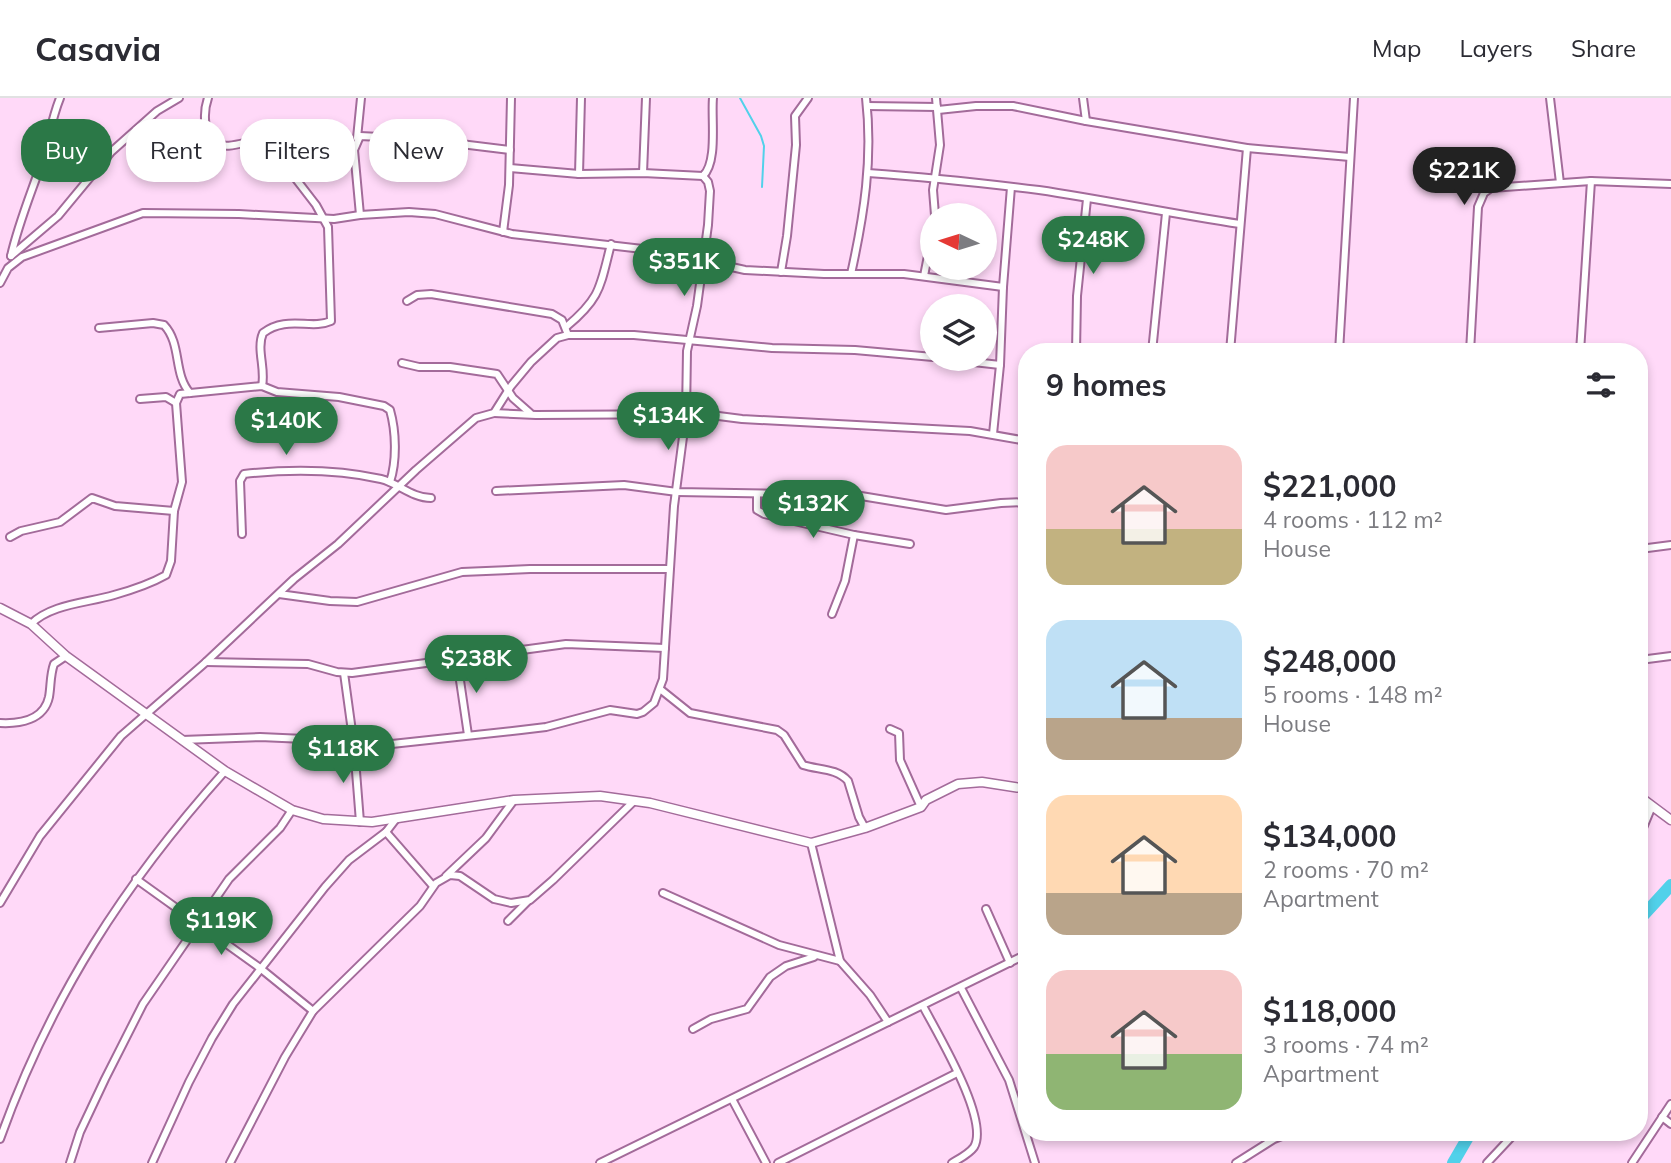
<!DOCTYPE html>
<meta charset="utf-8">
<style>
:root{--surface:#fff;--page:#f2f2f3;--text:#2b2b33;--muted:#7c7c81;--line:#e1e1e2;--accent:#2b7847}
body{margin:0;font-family:Mulish,sans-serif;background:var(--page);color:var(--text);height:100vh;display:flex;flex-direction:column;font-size:26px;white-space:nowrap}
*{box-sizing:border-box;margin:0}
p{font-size:23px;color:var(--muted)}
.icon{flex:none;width:38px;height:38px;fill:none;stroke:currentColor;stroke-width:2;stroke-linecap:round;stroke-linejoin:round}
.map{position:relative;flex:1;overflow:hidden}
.drawer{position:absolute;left:1018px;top:245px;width:630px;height:798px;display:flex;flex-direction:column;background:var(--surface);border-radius:28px;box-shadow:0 4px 10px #0003}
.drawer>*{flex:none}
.top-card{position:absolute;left:21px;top:21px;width:665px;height:63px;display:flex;gap:14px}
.needle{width:46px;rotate:274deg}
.controls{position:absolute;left:920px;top:105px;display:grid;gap:14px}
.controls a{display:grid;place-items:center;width:77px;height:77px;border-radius:50%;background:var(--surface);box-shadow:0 4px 10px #0003;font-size:35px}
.price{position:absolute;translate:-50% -60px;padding:0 16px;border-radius:24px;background:var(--accent);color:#fff;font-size:23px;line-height:46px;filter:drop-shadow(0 2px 4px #0008)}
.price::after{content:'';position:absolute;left:50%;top:42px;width:21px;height:16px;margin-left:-10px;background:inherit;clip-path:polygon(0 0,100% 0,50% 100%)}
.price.selected{background:#222;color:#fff}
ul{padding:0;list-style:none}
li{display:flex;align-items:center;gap:21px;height:175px;padding:0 28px}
li span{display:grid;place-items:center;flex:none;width:196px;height:140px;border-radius:21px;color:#555}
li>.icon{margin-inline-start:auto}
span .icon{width:84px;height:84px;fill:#fffc;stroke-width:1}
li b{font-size:30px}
h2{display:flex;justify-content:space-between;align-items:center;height:84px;padding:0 28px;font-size:30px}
.chip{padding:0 24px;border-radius:28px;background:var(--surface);box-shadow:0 4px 10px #0003;font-size:24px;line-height:63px}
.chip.selected{background:var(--accent);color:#fff}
header{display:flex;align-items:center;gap:42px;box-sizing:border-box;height:98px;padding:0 35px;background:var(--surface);border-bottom:2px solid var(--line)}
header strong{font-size:33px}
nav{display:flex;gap:38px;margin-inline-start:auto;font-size:24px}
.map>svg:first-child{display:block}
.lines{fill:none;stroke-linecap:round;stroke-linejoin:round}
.stream{stroke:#51d1ea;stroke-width:2}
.river{stroke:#51d1ea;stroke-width:12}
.minor-casing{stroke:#a36b9a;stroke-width:10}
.tertiary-casing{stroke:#a36b9a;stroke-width:11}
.minor{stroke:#fff;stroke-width:6}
.tertiary{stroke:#fff;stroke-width:8}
</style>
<header>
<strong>Casavia</strong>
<nav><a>Map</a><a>Layers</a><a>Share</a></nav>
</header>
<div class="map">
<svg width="1671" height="1065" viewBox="0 0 1671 1065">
<rect width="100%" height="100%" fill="#ffd9f8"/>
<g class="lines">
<path class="stream" d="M740 0 761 38 764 48 762 89"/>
<g class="river">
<path d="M1640 821 1671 787"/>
<path d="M1453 1065 1471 1034"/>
</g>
<g class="minor-casing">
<g id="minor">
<path d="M208 0C203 14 204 32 212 44 233 56 257 34 278 44L289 72 316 107 328 129 331 223C311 232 287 217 263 235 256 251 266 271 262 288"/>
<path d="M1083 0 1086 23"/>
<path d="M1550 0 1560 85"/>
<path d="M867 8 937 9"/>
<path d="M938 12 976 8H1013L1086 23 1247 50 1350 59"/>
<path d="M357 40 361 0"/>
<path d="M510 70 579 76 643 75 703 78C718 64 711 21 713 0"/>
<path d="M643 75 646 0"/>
<path d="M868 75C925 79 982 85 1039 92 1106 102 1173 116 1240 126"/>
<path d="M579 76 581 0"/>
<path d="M360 117 354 52 360 38 420 41 510 52"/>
<path d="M935 117 933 92 940 47 936 0"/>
<path d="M503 134 509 87 511 0"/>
<path d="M11 158 58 118 111 54 157 13 179 0"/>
<path d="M11 158C18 127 30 98 40 69 48 46 51 22 60 0"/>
<path d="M781 174 787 138 796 47 795 18 808 0"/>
<path d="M851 176C864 117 873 61 866 0"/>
<path d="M924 178 933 132"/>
<path d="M0 185 8 170 22 159 143 115 239 116 334 121 360 117 409 114 435 116 512 136 660 153 745 172 824 176H904L1003 189"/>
<path d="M407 203 417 197 431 196 552 216 562 222 568 237"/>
<path d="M566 229C601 200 600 189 611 146"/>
<path d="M99 230 153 225 164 227C182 246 173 276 190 295"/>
<path d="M1076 254 1077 198 1087 101"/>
<path d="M1152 254 1166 115"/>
<path d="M1230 254 1247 50"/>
<path d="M1339 254 1354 0"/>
<path d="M1470 254 1478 109 1484 95 1491 90 1591 83 1671 86"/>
<path d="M1580 254 1591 83"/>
<path d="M947 261 1000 267"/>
<path d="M402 265 419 269H450L497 276 513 300 530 315"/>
<path d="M140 301 166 299 176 305"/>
<path d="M494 315 536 317 703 316 742 321 970 333 1027 343"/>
<path d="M993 336 1000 267 1003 189 1011 89"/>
<path d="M496 393 624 387 677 394 855 397 946 412 1001 405 1027 404"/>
<path d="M757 396V412L764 416 854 437 910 446"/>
<path d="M242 436 240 383 244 376C290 371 336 371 381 381 398 385 412 400 431 400"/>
<path d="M10 439 21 433 60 424 92 400 115 408 174 413"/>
<path d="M1640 451 1671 447"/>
<path d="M279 496 330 503 357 504 462 474 530 471H669"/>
<path d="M832 516 845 483 854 437"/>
<path d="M31 526C51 506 87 505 114 497 132 492 150 486 166 477L171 463 174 413 182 384 176 305 180 296 262 288 277 294 339 299 384 308 390 312C396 333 397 363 390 384"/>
<path d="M457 562 468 637"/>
<path d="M1640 562 1671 558"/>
<path d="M206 564 308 566 337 574 352 575 566 546 665 550"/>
<path d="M344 575 354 648 360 724"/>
<path d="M660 591 690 615 777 632 784 637 803 667C818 672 837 670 848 683L859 719 865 730"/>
<path d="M0 625C20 626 44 622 49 599 51 588 50 577 54 566L66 558"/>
<path d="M890 631 899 635 900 662 921 709"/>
<path d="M182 642 260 639 327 642 364 649 521 632 546 629 610 612 637 616 643 614 654 605 663 581 674 408 686 316 687 253 697 208 708 127 710 93 708 84 703 78"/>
<path d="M386 734 433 788"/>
<path d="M1640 737 1652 708"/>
<path d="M811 745 840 863 870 897 888 924"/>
<path d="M446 778 486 740 514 702"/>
<path d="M136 781 260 870 313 913"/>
<path d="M663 795 779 847 840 863"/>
<path d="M0 805 40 738 121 638 206 564 294 481 338 446 416 372 476 320 494 315 511 288 531 264 557 240 568 237H634L772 250 855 252 933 259"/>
<path d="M986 811 1010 865"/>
<path d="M508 823 528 803"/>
<path d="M961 890 1009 982 1035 1065"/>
<path d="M923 908C937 935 990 1022 974 1049 969 1056 959 1061 952 1065"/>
<path d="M693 931 711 921 747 911 770 879 786 868 814 859"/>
<path d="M732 1001 766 1065"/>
<path d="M1662 1019 1671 1026"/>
<path d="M0 1041C51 898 124 786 225 673"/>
<path d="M70 1065 80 1034 105 981 143 906 229 781 280 730 292 712"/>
<path d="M152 1065 189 984 212 940 233 906 325 789 349 762 386 734 396 721"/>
<path d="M230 1065 285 959 313 913 420 808 436 785 450 777 460 778 494 801 511 805 530 802 553 782 634 703"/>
<path d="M600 1065 1027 856"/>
<path d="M778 1065 957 975"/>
<path d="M1236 1065 1274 1041 1292 1034"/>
<path d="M1487 1065 1516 1034"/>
<path d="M1632 1065 1671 1006"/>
</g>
</g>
<g class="tertiary-casing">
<g id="tertiary">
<path d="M0 510 31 526 66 558 225 673 292 712 323 721 372 724 514 702 600 698 650 705 811 745 865 730 921 709 926 702 958 686 982 684 1027 691"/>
<path d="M1640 699 1671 722"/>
</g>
</g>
<use href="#minor" class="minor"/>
<use href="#tertiary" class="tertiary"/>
</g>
</svg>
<div class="controls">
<a><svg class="needle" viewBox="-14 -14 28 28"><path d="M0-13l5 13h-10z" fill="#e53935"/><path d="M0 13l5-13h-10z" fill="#7c7c81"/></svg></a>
<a><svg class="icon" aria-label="layers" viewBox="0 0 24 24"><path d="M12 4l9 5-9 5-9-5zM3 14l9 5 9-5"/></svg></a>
</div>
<b class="price selected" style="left:1464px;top:109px">$221K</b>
<b class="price" style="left:1093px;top:178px">$248K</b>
<b class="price" style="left:684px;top:200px">$351K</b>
<b class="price" style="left:668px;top:354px">$134K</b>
<b class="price" style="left:286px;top:359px">$140K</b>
<b class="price" style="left:813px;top:442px">$132K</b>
<b class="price" style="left:476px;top:597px">$238K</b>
<b class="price" style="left:343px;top:687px">$118K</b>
<b class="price" style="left:221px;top:859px">$119K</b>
<div class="top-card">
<a class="chip selected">Buy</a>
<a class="chip">Rent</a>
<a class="chip">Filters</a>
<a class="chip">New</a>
</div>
<section class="drawer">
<h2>9 homes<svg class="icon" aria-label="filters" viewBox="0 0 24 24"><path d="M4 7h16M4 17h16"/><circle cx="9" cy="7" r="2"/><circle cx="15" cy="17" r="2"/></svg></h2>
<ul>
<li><span style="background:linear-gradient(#f6c9c9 60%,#c2b280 0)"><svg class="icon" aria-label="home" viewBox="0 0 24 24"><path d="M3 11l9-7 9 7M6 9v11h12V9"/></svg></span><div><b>$221,000</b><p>4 rooms · 112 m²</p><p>House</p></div></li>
<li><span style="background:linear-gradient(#bfe0f5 70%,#b9a48a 0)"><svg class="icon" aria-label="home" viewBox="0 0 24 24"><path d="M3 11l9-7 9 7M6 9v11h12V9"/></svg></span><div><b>$248,000</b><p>5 rooms · 148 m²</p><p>House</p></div></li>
<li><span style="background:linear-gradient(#ffd9b3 70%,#b9a48a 0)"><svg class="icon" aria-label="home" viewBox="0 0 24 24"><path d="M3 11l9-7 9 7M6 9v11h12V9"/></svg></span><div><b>$134,000</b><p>2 rooms · 70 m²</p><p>Apartment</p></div></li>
<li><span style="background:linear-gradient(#f6c9c9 60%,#8fb573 0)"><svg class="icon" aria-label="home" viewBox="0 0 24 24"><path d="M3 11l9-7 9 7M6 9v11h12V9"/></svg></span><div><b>$118,000</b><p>3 rooms · 74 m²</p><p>Apartment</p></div></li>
</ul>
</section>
</div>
